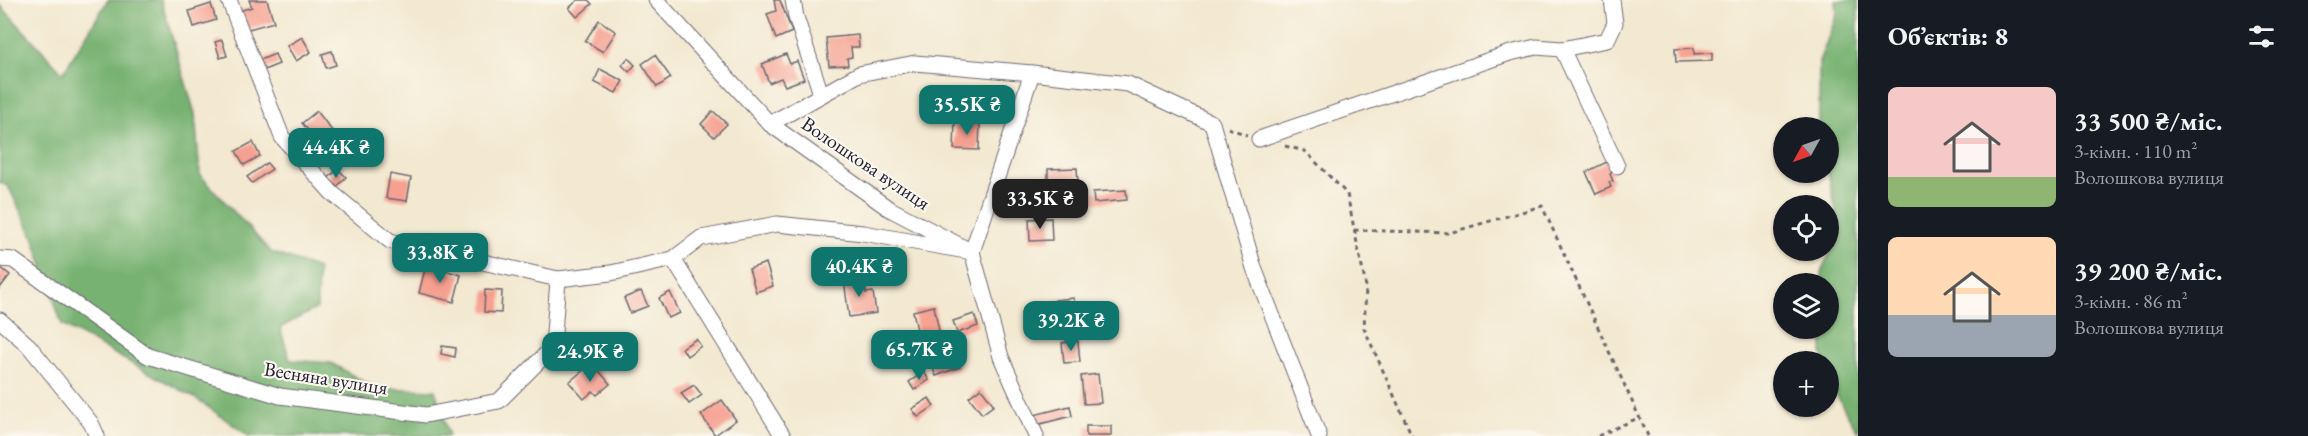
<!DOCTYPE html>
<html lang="uk">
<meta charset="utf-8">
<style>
:root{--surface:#171b24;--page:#20242c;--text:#f1f3f6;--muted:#9ea1a6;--accent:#0f766e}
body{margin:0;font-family:"EB Garamond",serif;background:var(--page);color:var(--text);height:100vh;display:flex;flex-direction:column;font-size:22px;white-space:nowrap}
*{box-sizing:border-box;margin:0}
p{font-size:20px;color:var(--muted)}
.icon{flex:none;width:33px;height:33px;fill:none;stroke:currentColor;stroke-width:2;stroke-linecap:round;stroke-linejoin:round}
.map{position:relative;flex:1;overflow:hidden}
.sheet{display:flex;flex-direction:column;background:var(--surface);width:450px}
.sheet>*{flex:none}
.needle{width:39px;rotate:230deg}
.fabs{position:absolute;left:1773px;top:117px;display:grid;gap:12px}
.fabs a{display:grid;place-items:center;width:66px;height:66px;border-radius:50%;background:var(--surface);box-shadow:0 2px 4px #0004;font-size:30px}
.price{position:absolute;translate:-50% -51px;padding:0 14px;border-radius:12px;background:var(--accent);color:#fff;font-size:20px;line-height:39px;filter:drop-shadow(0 2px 3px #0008)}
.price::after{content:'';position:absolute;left:50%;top:36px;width:18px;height:14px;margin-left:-9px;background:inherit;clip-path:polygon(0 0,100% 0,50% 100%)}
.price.current{background:#222;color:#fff}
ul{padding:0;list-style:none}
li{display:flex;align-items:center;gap:18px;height:150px;padding:0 30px}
li span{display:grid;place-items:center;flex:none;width:168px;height:120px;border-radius:9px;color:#555}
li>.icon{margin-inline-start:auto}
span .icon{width:72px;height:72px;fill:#fffc;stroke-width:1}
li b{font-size:26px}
h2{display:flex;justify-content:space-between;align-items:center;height:72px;padding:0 30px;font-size:26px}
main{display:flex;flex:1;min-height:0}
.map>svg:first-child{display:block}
.forest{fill:#78b272;stroke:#4d6a56;stroke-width:1.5}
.building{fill:#f6a091}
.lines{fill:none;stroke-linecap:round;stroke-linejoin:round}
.street-casing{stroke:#6b676f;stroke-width:17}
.path{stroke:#6b676f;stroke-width:3;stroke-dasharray:4.5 4.5;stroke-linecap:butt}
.street{stroke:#fff;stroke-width:15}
.labels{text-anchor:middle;stroke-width:4.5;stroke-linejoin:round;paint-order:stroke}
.street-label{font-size:20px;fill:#22223b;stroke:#fbf7ec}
</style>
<main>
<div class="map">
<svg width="1858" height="436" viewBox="0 0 1858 436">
<rect width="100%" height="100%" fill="#fbf7ec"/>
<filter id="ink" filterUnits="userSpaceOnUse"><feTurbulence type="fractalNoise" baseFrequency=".0167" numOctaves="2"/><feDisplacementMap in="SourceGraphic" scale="12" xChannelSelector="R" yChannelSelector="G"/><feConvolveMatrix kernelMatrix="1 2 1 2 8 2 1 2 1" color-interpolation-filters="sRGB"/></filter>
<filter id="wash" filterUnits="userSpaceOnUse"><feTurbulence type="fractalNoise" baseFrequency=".008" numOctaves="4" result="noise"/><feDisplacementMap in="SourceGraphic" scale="24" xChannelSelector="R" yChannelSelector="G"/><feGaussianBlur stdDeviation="1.35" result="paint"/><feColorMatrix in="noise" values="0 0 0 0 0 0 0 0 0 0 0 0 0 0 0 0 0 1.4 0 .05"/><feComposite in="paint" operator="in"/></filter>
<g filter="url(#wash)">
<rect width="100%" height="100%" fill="#f3e8d0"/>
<g class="forest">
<path d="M108 0H161L195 114 200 175 271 252 318 269 317 308 280 328 290 360 331 363 375 388 435 390 449 436H249L195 398 62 325 34 239 8 186 0 183V5L63 73Z"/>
<path d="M1836 0H1858V432C1846 411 1828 387 1828 362L1825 361 1822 353V329L1828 328V284L1822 283V269L1834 246 1838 220 1828 173V128L1819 127V62L1837 14Z"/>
</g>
<g id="blocks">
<g class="building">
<path d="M249 0H267L274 22 245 30 239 11 252 7Z"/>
<path d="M578 0H588L592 4 577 17 569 8Z"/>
<path d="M774 0H780L792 32 776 39 767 14 776 11Z"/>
<path d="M211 4 216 20 194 27 189 11Z"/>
<path d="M599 20 616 32 603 52 585 41Z"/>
<path d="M858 35 859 47H851L852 57 847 58 848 65 829 66 826 38Z"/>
<path d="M302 37 311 52 296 61 287 46Z"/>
<path d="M222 40 227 56 220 58 215 42Z"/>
<path d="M1694 48V54L1712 53V61L1676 62 1675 49Z"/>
<path d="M332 51 336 65 326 68 322 54Z"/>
<path d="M275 54 279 64 259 72 255 62Z"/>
<path d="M786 54 790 64 797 61 804 79 785 86 781 78 769 83 762 64Z"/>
<path d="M655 55 671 78 657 87 642 64Z"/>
<path d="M628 58 635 65 629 72 622 65Z"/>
<path d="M600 69 623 81 616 93 594 82Z"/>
<path d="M317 111 336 136 322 147 302 123Z"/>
<path d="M713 111 727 124 714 137 701 124Z"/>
<path d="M955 122 980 123 979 150 954 149Z"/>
<path d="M253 142 260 156 244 165 236 151Z"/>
<path d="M1609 161 1614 171 1610 174 1613 181 1609 182 1611 187 1596 194 1586 172Z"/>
<path d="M267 163 272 169 252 183 247 177Z"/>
<path d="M1077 168 1078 184 1048 186V169Z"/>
<path d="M338 169 346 177 335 189 326 180Z"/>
<path d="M390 174 411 178 407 201 386 198Z"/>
<path d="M1126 190 1127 200 1094 203 1093 192Z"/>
<path d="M1051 218 1052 240 1030 241 1029 219Z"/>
<path d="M766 263 773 286 756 292 749 269Z"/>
<path d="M426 265 461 275 454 302 419 293Z"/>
<path d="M0 267 10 275 0 288Z"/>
<path d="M864 277 866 293 873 292 876 313 849 317 844 280Z"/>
<path d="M485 290 502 291 501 313 484 312Z"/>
<path d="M641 291 648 306 630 313 624 298Z"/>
<path d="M670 292 680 313 668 318 659 298Z"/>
<path d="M1074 298 1076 322 1057 324 1055 300Z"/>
<path d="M934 306 939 331 918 335 913 311Z"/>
<path d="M974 314 978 326 957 333 953 321Z"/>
<path d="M696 339 701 346 687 356 682 348Z"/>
<path d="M1078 341 1080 362 1064 363 1062 343Z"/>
<path d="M442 346 456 348 455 357 441 354Z"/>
<path d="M953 350 960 367 936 376 929 359Z"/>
<path d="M596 367 610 384 597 395 593 391 584 399 569 382 585 369 588 373Z"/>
<path d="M924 372 929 380 914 390 909 382Z"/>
<path d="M1098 374 1101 403 1084 404 1081 376Z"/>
<path d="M694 385 702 395 689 404 681 393Z"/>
<path d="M981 388 994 405 982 414 969 397Z"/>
<path d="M929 398 934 406 918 417 912 409Z"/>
<path d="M722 400 736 420 715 435 701 415Z"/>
<path d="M1070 406 1072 416 1036 425 1034 415Z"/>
<rect x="1086" y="426" width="25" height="10"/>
</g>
</g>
</g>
<g filter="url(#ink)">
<use href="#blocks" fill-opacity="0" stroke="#6b676f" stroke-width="1.5"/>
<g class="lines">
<g class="street-casing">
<g id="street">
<path d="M229 0 282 137 332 193 390 241 558 279 611 273 673 259 701 238 777 224 863 233 972 252 1032 73 915 63 859 74 770 124"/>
<path d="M656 0 770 124 888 208 972 252 1001 357 1036 436"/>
<path d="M793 0 796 17 821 94"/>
<path d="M1612 0 1615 23 1607 40 1562 49 1617 166"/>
<path d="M1032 73 1128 84 1212 123 1254 268 1319 436"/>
<path d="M1259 139 1510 53 1536 47 1562 49"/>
<path d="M0 259 13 260 148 356 280 396 426 415 499 401 553 347 558 279"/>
<path d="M673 259 783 436"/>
<path d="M0 320 29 346 91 423 97 436"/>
</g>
</g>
<g class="path">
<path d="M1228 128 1247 135"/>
<path d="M1285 146 1305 151 1347 194 1366 287 1364 328 1412 436"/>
<path d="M1354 230 1449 233 1542 206 1648 436"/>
<path d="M1598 436 1640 417"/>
</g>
<use href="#street" class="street"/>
</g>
</g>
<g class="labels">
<g class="street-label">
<text transform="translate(866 163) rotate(34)" y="7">Волошкова вулиця</text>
<text transform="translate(326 378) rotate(9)" y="7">Весняна вулиця</text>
</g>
</g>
</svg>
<div class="fabs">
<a><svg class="needle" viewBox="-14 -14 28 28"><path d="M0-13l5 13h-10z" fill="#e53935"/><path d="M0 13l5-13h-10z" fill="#9ea1a6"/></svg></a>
<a><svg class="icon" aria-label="locate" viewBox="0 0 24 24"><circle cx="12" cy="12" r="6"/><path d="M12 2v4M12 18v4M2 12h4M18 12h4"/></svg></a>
<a><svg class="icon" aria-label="layers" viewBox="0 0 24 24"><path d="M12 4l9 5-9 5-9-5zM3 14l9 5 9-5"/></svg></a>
<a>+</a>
</div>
<b class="price" style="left:967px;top:136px">35.5K ₴</b>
<b class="price" style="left:336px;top:179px">44.4K ₴</b>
<b class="price current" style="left:1040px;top:230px">33.5K ₴</b>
<b class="price" style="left:440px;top:284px">33.8K ₴</b>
<b class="price" style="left:859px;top:298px">40.4K ₴</b>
<b class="price" style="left:1071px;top:352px">39.2K ₴</b>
<b class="price" style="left:919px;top:381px">65.7K ₴</b>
<b class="price" style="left:590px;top:383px">24.9K ₴</b>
</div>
<section class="sheet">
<h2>Об’єктів: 8<svg class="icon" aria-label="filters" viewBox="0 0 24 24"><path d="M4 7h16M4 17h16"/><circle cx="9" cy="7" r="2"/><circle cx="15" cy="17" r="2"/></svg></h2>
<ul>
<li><span style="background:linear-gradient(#f6c9c9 75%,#8fb573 0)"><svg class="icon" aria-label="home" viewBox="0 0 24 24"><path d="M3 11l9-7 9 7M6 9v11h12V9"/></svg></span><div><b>33 500 ₴/міс.</b><p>3-кімн. · 110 m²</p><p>Волошкова вулиця</p></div></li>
<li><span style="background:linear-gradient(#ffd9b3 65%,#9aa5b1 0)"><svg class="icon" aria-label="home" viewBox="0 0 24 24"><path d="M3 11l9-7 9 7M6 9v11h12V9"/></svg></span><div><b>39 200 ₴/міс.</b><p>3-кімн. · 86 m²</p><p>Волошкова вулиця</p></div></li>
</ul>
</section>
</main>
